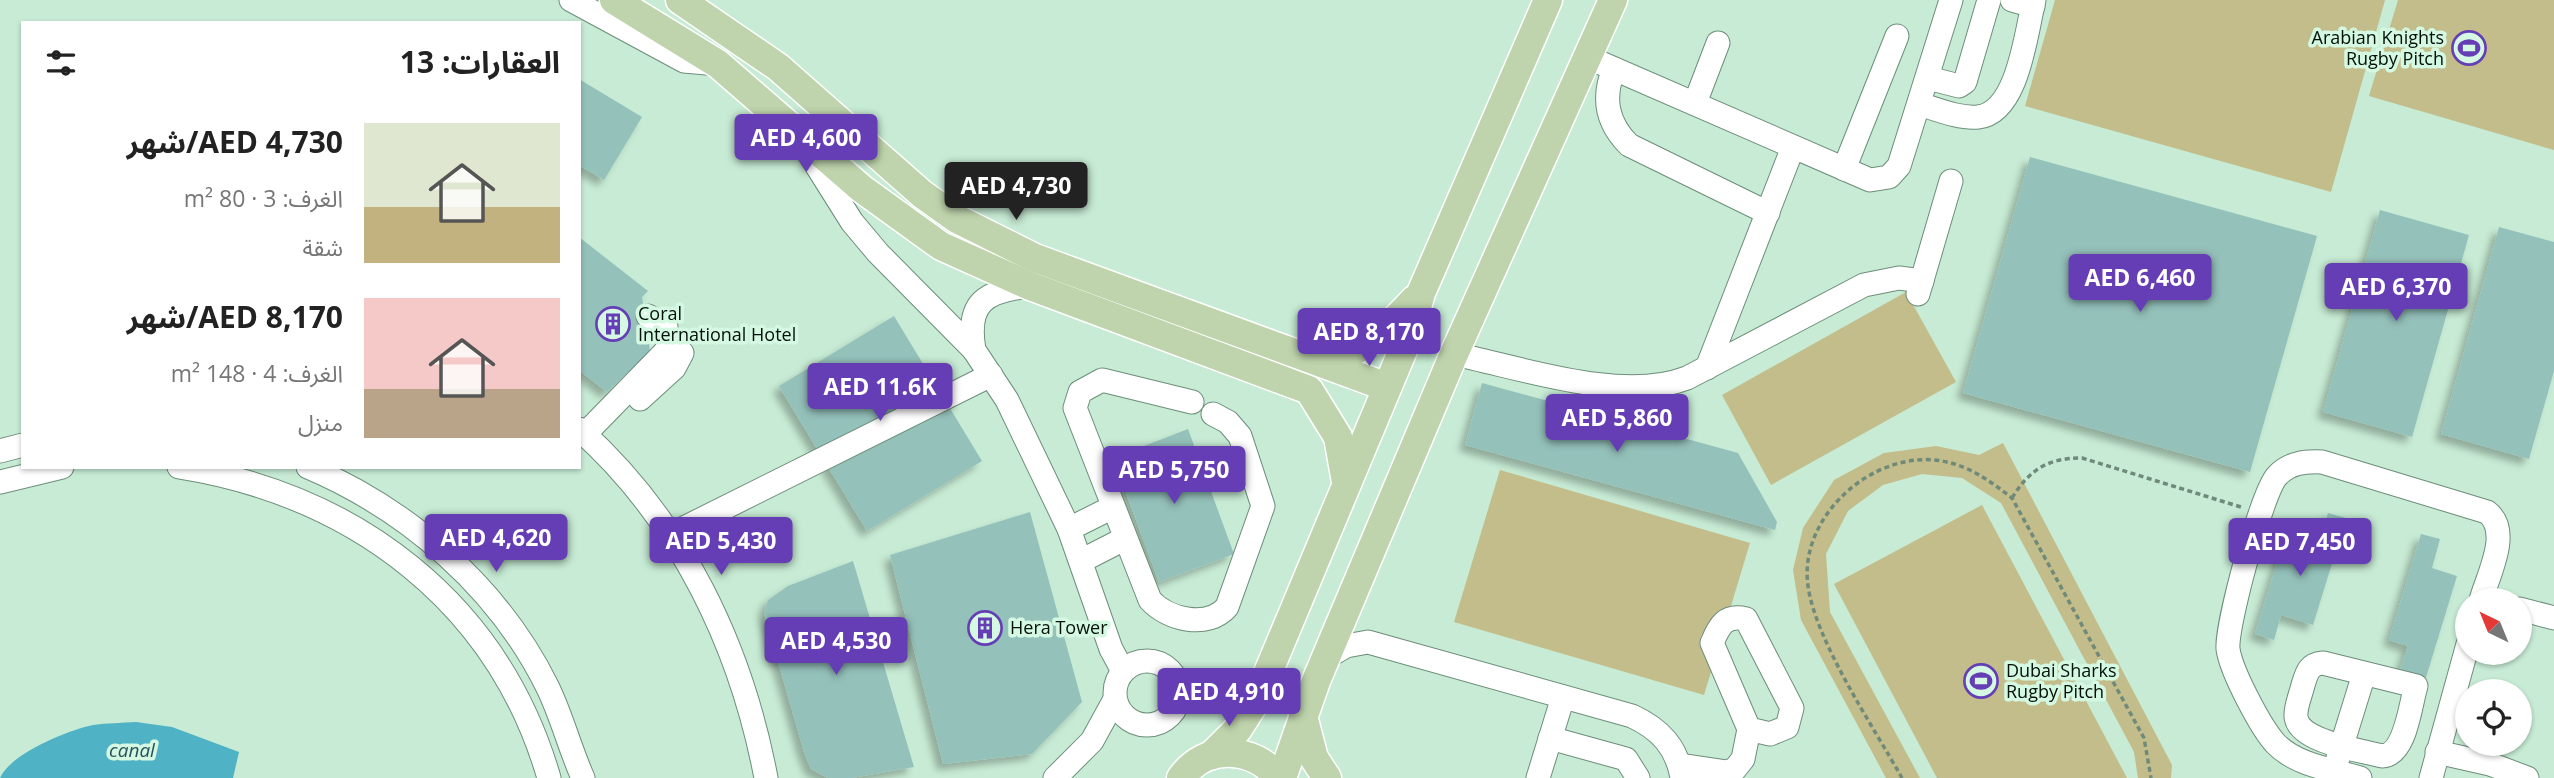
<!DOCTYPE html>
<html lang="ar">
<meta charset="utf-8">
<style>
:root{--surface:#fff;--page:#f2f2f2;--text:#222;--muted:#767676;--accent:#653eb6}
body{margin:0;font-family:"Open Sans","Noto Sans Arabic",sans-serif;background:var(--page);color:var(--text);direction:rtl;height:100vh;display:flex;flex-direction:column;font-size:26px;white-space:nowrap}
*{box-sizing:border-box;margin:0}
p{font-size:23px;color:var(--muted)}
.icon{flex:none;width:38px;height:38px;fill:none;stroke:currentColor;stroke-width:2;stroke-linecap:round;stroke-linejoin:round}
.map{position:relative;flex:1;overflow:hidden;direction:ltr}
.details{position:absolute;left:21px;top:21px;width:560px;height:448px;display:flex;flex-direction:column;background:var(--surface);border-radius:0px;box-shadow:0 2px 5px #0004;direction:rtl}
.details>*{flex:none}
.needle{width:46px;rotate:317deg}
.buttons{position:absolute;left:2455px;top:588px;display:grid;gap:14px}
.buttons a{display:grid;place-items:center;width:77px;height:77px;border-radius:50%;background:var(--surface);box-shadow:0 2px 5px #0004;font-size:35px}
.price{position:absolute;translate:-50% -60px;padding:0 16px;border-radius:7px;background:var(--accent);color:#fff;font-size:23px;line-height:46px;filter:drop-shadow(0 2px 4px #0008)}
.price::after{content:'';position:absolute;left:50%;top:42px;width:21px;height:16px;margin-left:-10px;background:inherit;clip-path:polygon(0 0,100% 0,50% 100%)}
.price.current{background:#222;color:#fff}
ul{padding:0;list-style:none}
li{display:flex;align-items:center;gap:21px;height:175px;padding:0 21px}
li span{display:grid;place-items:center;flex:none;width:196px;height:140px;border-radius:0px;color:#555}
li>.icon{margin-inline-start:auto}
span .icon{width:84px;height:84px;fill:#fffc;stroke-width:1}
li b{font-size:30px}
h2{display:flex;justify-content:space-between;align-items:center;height:84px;padding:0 21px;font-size:30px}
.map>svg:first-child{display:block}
.green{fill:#c2bd8a}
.water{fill:#4fb2c5}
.building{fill:#95c1bb;filter:url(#shadow)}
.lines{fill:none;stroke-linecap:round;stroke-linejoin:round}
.minor-casing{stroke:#6d8e7a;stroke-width:25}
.major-casing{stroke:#fff;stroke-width:31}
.path{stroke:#708a7a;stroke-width:3.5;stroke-dasharray:5 3.5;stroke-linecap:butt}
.minor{stroke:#fff;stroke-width:23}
.major{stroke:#bfd4ad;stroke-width:28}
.labels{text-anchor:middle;stroke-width:7;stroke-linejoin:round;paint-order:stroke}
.poi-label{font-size:18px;fill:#05110a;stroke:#d4f8e1;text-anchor:start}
.water-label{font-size:19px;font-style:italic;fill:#26525b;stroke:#d4f8e1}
</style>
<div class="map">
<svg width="2554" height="778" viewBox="0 0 2554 778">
<defs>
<filter id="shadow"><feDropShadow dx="-6" dy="6" stdDeviation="3.5" flood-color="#0004"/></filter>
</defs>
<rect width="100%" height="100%" fill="#c7ebd4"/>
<g class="green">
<path d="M2055 0H2385L2331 192 2025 106Z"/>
<path d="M2398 0H2554V150L2369 96Z"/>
<path d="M1906 292 1956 382 1771 485 1722 395Z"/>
<path d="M2003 443 2172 765 2171 778H2138L2134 752 2001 503 1962 478 1922 474 1883 485 1848 511 1826 554 1830 612 1920 778H1886L1801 620 1793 570 1803 528 1834 480 1884 453 1936 446 1979 455Z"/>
<path d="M1500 470 1750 543 1704 695 1454 622Z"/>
<path d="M1982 505 2127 778H1937L1834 584Z"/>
</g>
<path class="water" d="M136 722 172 727 239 752 233 778H0C10 754 68 730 93 725 107 723 122 723 136 722Z"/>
<g class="building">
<path d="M579 79 642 117 604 180 579 165Z"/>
<path d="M2030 157 2317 236 2250 472 1963 393Z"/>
<path d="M2380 210 2469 235 2412 437 2323 412Z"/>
<path d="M2499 227 2554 242V371L2529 459 2441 434Z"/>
<path d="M579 237 648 291 642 297 650 351 607 392 579 370Z"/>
<path d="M894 316 982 461 867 531 779 386Z"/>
<path d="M1482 383 1738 453 1777 522 1775 530 1465 445Z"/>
<path d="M1188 429 1234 554 1159 582 1113 458Z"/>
<path d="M1030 512 1082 702 1032 754 943 764 890 555Z"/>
<path d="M2328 513 2346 518 2313 625 2281 615 2274 640 2255 634 2286 533 2319 542Z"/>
<path d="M2421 534 2440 539 2432 568 2457 576 2424 684 2398 676 2408 646 2389 640Z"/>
<path d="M853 561 914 767 851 778H828L811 769 804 752 764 613 768 600 788 586Z"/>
</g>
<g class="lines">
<g class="minor-casing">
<g id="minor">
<path d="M571 0 684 61 718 64"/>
<path d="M2012 0 2033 6"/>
<path d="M1587 57 1870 180 1889 177 1899 166 1951 0"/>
<path d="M1614 69C1602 98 1607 123 1629 145L1768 213"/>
<path d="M1928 78 1959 86 1965 82 1989 0"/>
<path d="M1695 103 1718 43"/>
<path d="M1919 104C1936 109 1960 119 1978 117 2018 113 2026 33 2034 0"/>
<path d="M803 144 852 222 878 253 974 350 1007 400 1069 529 1111 649 1123 671"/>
<path d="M1844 169 1897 36"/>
<path d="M1918 294 1951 181"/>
<path d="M974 350C966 302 985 291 1030 286"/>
<path d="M1454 354C1522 368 1622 403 1687 378L1864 285 1899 278 1922 281"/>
<path d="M1707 368 1793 147"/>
<path d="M640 399 674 368 682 353"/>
<path d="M1192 402 1102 380 1080 392 1075 408 1150 600C1168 620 1208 629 1227 607L1263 506 1240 436 1228 422 1213 414"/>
<path d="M579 429C681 520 741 646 766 778"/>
<path d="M585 434 668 349 666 327 648 316"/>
<path d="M0 451 23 445"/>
<path d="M179 467C355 495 498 602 549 778"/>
<path d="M308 467C409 510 499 588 548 688 562 717 570 749 583 778"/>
<path d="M0 482 62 467"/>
<path d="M1069 529 1111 508"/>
<path d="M670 535 991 375"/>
<path d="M1081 561 1124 539"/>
<path d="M2520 609 2554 618"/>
<path d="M1327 657 1346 646 1368 642 1632 716C1660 729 1677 747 1682 778"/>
<circle cx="1147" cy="693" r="32"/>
<path d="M2323 663 2416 686C2410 705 2406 755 2382 756 2360 750 2299 742 2296 717 2295 707 2301 694 2303 685 2307 672 2309 664 2323 663Z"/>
<path d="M1550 738 1626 759 1638 778"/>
<path d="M2437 752 2490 764 2527 778"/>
<path d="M2338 758 2364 674"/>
<path d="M1680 765 1727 772 1735 769 1743 759 1749 729 1712 643C1719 626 1725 614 1746 619L1792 708 1787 727 1770 734 1749 729"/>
<path d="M1055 778 1092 741 1115 699"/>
<path d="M1538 778 1563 697"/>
<path d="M2360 778C2333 770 2296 765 2276 744 2261 728 2231 671 2228 649 2226 626 2262 492 2277 476 2289 463 2305 461 2322 462L2487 512C2512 531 2488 575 2481 600"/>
<path d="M2431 778 2468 644"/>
</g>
</g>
<g class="major-casing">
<g id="major">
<path d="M614 0 718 64 862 189 941 246 1030 286 1309 390 1338 437 1346 482"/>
<path d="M680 0 778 67 922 194 957 219 1035 258 1387 387"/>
<path d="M1324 363C1369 349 1383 333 1414 300"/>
<path d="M1303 716 1314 758 1327 778"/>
<path d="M1212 755 1238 729 1257 699 1408 338 1421 293 1548 0"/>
<path d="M1181 778C1206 743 1253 746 1279 778"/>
<path d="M1282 778 1316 681 1454 354 1613 0"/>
</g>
</g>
<g class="path">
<path d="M2012 498C2030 469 2048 458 2082 458L2241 507"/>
<path d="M1902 778C1873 726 1816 642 1808 586 1798 516 1874 449 1942 461 1970 466 1990 481 2012 498L2144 738 2151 778"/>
</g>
<use href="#minor" class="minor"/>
<use href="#major" class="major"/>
</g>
<defs>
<g id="stadium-ring" transform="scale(1.75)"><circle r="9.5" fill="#d4f8e1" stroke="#653eb6" stroke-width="1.5"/><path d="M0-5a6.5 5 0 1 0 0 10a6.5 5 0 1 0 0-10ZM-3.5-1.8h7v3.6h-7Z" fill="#653eb6"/></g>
<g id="building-ring" transform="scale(1.75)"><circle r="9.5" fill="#d4f8e1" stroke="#653eb6" stroke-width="1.5"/><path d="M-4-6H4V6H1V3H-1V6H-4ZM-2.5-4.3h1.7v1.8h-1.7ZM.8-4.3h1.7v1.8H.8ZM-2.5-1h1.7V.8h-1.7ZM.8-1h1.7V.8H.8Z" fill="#653eb6"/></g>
</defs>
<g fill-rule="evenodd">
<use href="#stadium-ring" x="2469" y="48"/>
<use href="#building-ring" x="613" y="324"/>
<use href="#building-ring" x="985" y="628"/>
<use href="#stadium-ring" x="1981" y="681"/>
</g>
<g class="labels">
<g class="poi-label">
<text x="2444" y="44" text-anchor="end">Arabian Knights<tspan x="2444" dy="21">Rugby Pitch</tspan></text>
<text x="638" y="320">Coral<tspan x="638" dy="21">International Hotel</tspan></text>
<text x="1010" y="634">Hera Tower</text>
<text x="2006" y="677">Dubai Sharks<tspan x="2006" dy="21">Rugby Pitch</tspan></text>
</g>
<g class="water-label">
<text x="132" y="757">canal</text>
</g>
</g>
</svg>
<div class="buttons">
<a><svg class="needle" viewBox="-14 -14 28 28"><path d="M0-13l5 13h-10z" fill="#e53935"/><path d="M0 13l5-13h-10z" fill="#767676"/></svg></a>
<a><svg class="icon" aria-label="locate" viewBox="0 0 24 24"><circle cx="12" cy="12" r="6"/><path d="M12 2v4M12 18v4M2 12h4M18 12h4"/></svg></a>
</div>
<b class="price" style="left:806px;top:174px">AED 4,600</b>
<b class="price current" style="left:1016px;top:222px">AED 4,730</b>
<b class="price" style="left:2140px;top:314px">AED 6,460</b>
<b class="price" style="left:2396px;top:323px">AED 6,370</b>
<b class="price" style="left:1369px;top:368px">AED 8,170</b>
<b class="price" style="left:880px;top:423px">AED 11.6K</b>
<b class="price" style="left:1617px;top:454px">AED 5,860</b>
<b class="price" style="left:1174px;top:506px">AED 5,750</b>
<b class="price" style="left:496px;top:574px">AED 4,620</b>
<b class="price" style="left:721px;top:577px">AED 5,430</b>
<b class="price" style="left:2300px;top:578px">AED 7,450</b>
<b class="price" style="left:836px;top:677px">AED 4,530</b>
<b class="price" style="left:1229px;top:728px">AED 4,910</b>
<section class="details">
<h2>العقارات: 13<svg class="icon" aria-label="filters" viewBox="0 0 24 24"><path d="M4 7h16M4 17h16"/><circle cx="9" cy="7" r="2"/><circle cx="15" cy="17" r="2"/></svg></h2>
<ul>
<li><span style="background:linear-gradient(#dfe7d0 60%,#c2b280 0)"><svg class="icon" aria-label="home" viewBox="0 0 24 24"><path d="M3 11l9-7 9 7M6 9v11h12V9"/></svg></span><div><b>AED 4,730/شهر</b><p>الغرف: 3 · 80 m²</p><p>شقة</p></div></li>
<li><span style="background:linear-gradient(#f6c9c9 65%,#b9a48a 0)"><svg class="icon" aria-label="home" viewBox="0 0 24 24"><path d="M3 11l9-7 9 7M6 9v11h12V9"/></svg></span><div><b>AED 8,170/شهر</b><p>الغرف: 4 · 148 m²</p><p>منزل</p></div></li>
</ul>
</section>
</div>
